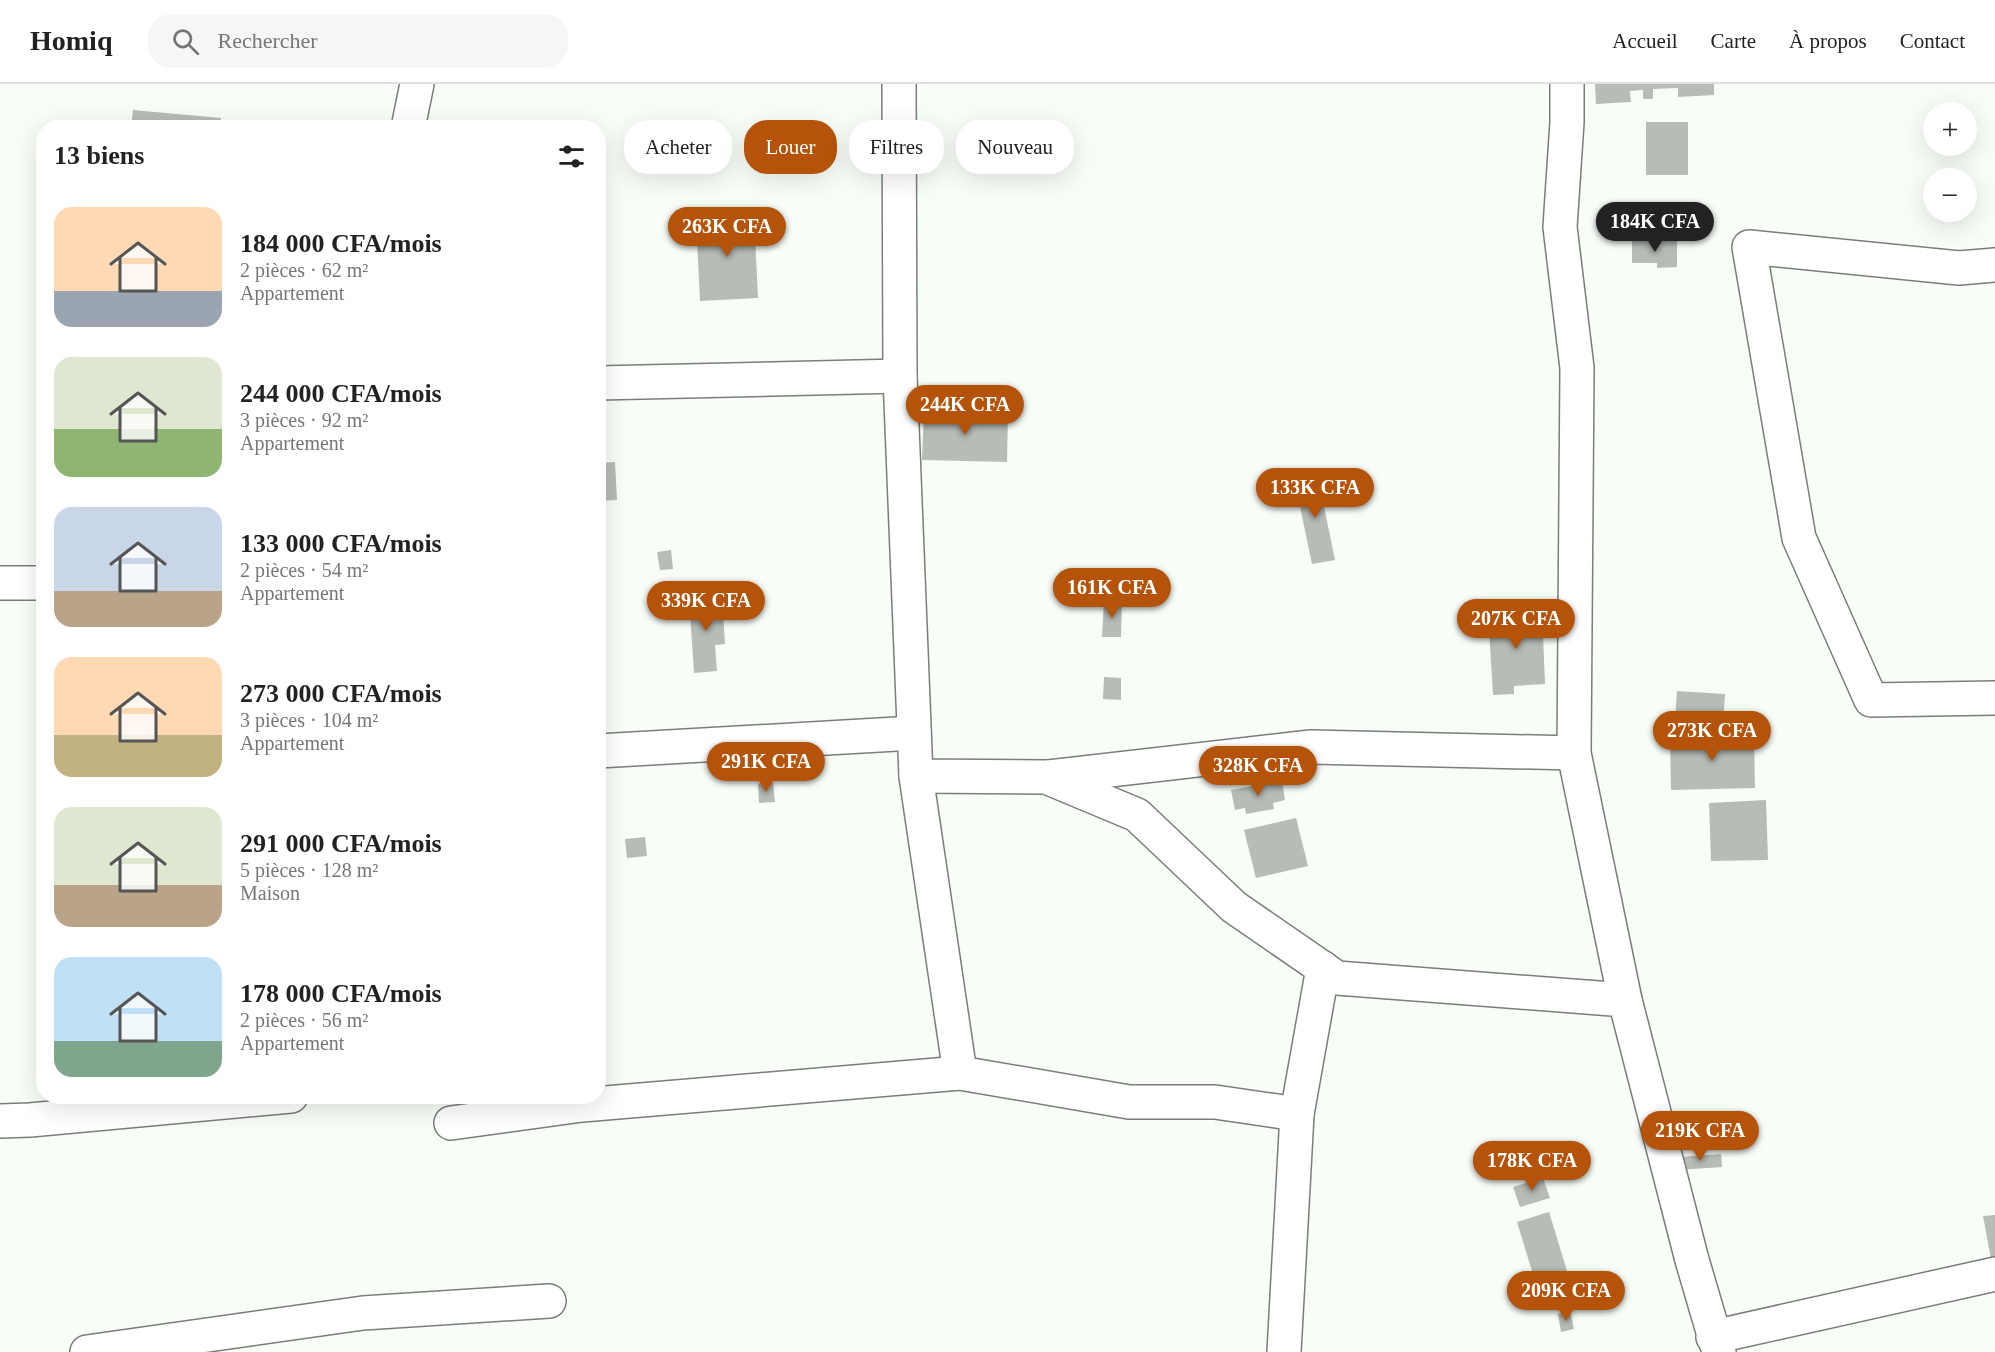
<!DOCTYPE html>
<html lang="fr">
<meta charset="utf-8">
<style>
:root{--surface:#fff;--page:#f6f6f6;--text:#222;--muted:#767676;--line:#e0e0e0;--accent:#b45309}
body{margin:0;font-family:"Times New Roman",serif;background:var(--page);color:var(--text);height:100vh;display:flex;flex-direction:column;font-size:22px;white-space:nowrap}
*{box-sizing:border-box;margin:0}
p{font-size:20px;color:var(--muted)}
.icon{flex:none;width:33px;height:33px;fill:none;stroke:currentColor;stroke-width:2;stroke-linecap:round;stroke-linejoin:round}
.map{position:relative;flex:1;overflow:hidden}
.panel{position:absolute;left:36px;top:36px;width:570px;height:984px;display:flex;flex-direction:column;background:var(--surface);border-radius:24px;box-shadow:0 6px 24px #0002}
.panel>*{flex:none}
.hud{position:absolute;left:624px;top:36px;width:570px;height:54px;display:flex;gap:12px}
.tools{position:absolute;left:1923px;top:18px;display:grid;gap:12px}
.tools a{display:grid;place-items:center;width:54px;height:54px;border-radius:50%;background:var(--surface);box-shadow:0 6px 24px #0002;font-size:30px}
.price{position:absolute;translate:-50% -51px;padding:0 14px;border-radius:21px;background:var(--accent);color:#fff;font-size:20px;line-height:39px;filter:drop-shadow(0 2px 3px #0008)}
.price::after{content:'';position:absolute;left:50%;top:36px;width:18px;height:14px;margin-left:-9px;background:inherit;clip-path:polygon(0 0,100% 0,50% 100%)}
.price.on{background:#222;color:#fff}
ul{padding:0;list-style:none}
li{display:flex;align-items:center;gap:18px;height:150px;padding:0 18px}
li span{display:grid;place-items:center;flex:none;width:168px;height:120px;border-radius:18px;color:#555}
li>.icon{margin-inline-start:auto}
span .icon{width:72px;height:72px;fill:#fffc;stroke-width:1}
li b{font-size:26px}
h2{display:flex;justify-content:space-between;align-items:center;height:72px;padding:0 18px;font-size:26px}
.chip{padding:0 21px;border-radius:24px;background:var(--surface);box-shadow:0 6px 24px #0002;font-size:21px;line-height:54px}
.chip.on{background:var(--accent);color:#fff}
header{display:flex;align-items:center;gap:36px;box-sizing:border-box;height:84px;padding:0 30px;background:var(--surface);border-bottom:2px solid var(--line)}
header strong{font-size:28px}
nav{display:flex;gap:33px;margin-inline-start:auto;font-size:21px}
.search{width:420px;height:54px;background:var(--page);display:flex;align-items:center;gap:15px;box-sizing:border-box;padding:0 21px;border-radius:24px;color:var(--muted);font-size:22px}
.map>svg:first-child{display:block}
.building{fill:#b7bcb7}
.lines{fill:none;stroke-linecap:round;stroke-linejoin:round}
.minor-casing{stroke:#797e79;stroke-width:36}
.minor{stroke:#fff;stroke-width:33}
</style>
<header>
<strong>Homiq</strong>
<div class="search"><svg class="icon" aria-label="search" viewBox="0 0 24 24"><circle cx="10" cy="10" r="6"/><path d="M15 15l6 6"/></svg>Rechercher</div>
<nav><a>Accueil</a><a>Carte</a><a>À propos</a><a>Contact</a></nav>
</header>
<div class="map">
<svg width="1995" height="1268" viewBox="0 0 1995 1268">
<rect width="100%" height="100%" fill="#f8fdf8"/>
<g class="building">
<path d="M1595 0H1714V11L1678 13V4L1653 5V15H1643V6L1630 7 1631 18 1596 20Z"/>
<path d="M133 26 221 34 220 44H131Z"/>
<rect x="1646" y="38" width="42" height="53"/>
<path d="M754 131 758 214 700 217 696 134Z"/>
<path d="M1632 156H1677V183L1657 184V179H1632Z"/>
<path d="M924 326 1008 328 1007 378 922 376Z"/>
<path d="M615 378 617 416 598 417V379Z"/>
<path d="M1317 389 1335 476 1312 480 1294 394Z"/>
<path d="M671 466 673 485 660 486 657 468Z"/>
<path d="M722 512 725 560 715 561 717 587 694 589 689 514Z"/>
<path d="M1104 516H1122L1121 553H1102Z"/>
<path d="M1542 526 1545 600 1514 602V610L1493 611 1488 529Z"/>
<path d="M1104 593 1121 594V616L1103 615Z"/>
<path d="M1677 607 1725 610 1723 639 1675 636Z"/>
<path d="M1754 650 1755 704 1671 706 1670 652Z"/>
<path d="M1282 697 1285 716 1273 719 1274 725 1246 730 1245 724 1235 726 1231 706Z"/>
<path d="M773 699 775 718 759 719 758 700Z"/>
<path d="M1766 716 1768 776 1711 777 1709 719Z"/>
<path d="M1296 734 1308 782 1256 794 1244 746Z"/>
<path d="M645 753 647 772 627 774 625 755Z"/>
<path d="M1721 1070 1722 1083 1678 1086V1073Z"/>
<path d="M1543 1094 1550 1114 1520 1123 1513 1103Z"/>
<path d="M1549 1128 1571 1200 1539 1210 1517 1138Z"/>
<path d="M1995 1131V1174L1991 1175 1983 1132Z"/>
<path d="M1570 1227 1574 1245 1561 1248 1558 1230Z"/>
</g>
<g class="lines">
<g class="minor-casing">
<g id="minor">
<path d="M899 0 900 292 916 692 1046 693 1137 731 1234 823 1337 894 1625 916 1692 1176 1719 1268"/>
<path d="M1567 0V38L1560 143 1577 284 1574 669 1625 916"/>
<path d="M408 44 417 0"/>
<path d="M1995 181 1959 184 1749 163 1799 454 1871 616 1995 614"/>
<path d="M598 299 900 292"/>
<path d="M0 499H44"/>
<path d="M598 667 914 649"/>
<path d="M916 692 960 989"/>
<path d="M1049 693 1311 663 1574 669"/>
<path d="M0 1037 30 1036 291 1012"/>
<path d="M451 1039 582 1021 960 989 1129 1018H1215L1297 1030"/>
<path d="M1713 1253 1995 1190"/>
<path d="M87 1268 363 1229 549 1217"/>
<path d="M1284 1268 1297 1030 1323 884"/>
</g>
</g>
<use href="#minor" class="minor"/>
</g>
</svg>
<div class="tools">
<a>+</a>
<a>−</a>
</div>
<b class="price on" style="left:1655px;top:169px">184K CFA</b>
<b class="price" style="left:727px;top:174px">263K CFA</b>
<b class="price" style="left:965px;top:352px">244K CFA</b>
<b class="price" style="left:1315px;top:435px">133K CFA</b>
<b class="price" style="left:1112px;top:535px">161K CFA</b>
<b class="price" style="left:706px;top:548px">339K CFA</b>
<b class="price" style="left:1516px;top:566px">207K CFA</b>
<b class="price" style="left:1712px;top:678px">273K CFA</b>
<b class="price" style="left:766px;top:709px">291K CFA</b>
<b class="price" style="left:1258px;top:713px">328K CFA</b>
<b class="price" style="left:1700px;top:1078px">219K CFA</b>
<b class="price" style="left:1532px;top:1108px">178K CFA</b>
<b class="price" style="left:1566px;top:1238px">209K CFA</b>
<div class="hud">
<a class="chip">Acheter</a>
<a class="chip on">Louer</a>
<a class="chip">Filtres</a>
<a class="chip">Nouveau</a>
</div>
<section class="panel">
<h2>13 biens<svg class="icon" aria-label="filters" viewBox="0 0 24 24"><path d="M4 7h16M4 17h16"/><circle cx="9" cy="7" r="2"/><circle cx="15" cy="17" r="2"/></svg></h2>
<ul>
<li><span style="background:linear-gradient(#ffd9b3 70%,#9aa5b1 0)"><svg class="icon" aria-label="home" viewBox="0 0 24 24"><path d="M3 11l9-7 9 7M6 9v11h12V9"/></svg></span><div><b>184 000 CFA/mois</b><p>2 pièces · 62 m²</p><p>Appartement</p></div></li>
<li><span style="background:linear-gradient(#dfe7d0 60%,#8fb573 0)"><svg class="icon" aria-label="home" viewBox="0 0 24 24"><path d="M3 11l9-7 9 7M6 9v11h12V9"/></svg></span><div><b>244 000 CFA/mois</b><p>3 pièces · 92 m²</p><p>Appartement</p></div></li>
<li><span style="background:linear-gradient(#c9d6e8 70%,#b9a48a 0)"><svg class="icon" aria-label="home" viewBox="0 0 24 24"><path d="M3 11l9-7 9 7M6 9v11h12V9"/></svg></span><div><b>133 000 CFA/mois</b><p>2 pièces · 54 m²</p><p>Appartement</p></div></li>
<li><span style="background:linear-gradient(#ffd9b3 65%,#c2b280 0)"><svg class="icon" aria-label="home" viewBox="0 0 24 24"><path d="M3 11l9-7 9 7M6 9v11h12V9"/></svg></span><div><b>273 000 CFA/mois</b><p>3 pièces · 104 m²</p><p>Appartement</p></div></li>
<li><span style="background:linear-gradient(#dfe7d0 65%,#b9a48a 0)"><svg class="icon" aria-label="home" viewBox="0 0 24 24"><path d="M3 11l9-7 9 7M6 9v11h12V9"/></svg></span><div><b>291 000 CFA/mois</b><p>5 pièces · 128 m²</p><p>Maison</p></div></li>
<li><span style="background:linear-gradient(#bfe0f5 70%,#7fa58c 0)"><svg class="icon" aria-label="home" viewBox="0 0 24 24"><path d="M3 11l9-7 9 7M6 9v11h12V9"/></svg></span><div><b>178 000 CFA/mois</b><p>2 pièces · 56 m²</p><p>Appartement</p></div></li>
</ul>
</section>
</div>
